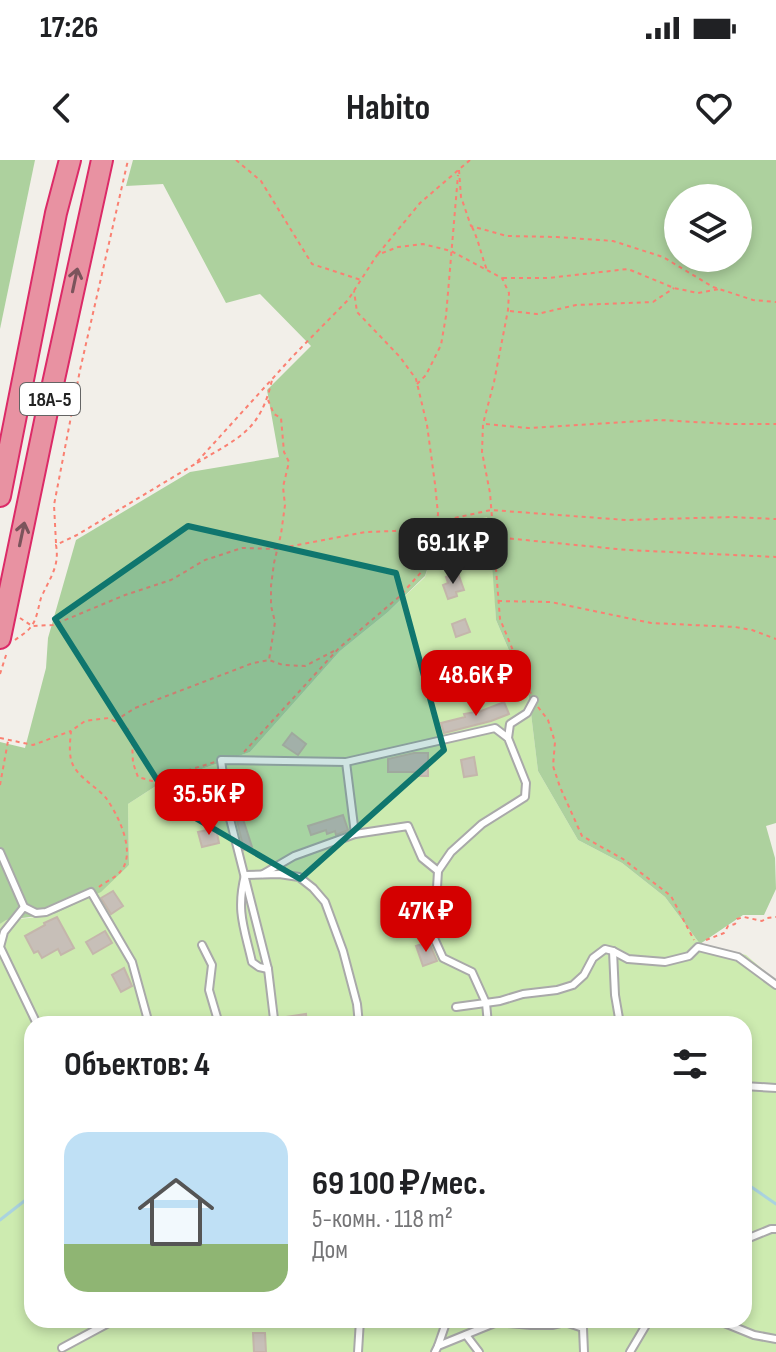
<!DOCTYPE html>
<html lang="ru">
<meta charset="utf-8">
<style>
:root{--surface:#fff;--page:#f6f6f6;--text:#202124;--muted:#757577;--line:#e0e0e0;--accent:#d40000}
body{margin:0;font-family:"Sofia Sans Condensed",sans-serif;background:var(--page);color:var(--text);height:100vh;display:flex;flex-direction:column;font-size:30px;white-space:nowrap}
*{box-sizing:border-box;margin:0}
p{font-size:26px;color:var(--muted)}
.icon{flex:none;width:44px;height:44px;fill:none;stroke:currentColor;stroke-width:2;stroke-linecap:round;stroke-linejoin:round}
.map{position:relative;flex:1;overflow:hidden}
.panel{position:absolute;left:24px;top:856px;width:728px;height:312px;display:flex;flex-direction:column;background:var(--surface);border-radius:24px;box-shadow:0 4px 12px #0003}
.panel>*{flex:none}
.buttons{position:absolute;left:664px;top:24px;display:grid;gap:16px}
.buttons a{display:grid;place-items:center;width:88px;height:88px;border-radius:50%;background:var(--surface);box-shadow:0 4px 12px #0003;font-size:40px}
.price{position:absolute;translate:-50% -68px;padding:0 18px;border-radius:16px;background:var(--accent);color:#fff;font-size:26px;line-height:52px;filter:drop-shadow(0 2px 4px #0008)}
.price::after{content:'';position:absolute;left:50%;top:48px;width:24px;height:18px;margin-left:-12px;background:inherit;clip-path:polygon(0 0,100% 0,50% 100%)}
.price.on{background:#222;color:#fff}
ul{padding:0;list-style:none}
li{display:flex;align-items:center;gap:24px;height:200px;padding:0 40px}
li+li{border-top:2px solid var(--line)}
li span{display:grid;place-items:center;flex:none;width:224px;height:160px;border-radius:24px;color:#555}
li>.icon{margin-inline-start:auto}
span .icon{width:96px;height:96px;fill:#fffc;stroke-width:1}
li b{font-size:34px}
h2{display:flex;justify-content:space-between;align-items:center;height:96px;padding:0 40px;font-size:34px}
.status{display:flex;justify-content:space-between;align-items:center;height:56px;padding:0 40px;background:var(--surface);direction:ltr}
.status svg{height:22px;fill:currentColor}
header{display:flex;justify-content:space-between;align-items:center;height:104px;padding:0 40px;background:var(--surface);font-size:36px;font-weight:700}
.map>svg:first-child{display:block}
.grass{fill:#cdebb0;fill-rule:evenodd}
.forest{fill:#add19e;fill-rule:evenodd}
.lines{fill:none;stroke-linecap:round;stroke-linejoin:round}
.stream{stroke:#aad3df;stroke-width:3}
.building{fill:#c7bfb8;stroke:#c4b6ab;stroke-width:2}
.lane-casing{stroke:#a9a9a9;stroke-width:10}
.highway-casing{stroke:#dc2a67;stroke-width:24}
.path{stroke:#fa8072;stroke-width:2;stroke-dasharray:4 4;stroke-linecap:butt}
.lane{stroke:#fff;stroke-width:6}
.highway{stroke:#e892a2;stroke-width:20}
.oneway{stroke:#7b545c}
.marked{fill:#0f766e;fill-opacity:0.2;stroke:#0f766e;stroke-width:6;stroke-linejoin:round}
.labels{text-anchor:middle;stroke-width:7;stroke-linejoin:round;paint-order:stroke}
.shield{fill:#fff;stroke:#646464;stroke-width:2}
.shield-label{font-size:20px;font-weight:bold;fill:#222}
</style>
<div class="status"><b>17:26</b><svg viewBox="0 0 49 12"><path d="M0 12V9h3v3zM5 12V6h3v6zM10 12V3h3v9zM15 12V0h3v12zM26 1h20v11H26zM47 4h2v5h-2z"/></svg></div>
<header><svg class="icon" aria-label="back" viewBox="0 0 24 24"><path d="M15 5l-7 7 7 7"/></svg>Habito<svg class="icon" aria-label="heart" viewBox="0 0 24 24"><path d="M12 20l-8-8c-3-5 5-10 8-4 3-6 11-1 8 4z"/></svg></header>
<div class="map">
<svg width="776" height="1192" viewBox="0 0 776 1192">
<rect width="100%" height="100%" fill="#f2efe9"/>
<path class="grass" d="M487 356 493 405 496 460 529 537 538 611 578 680 622 703 665 737 700 784 746 795 776 821V1192H0V764L5 760 29 758 54 754 129 705 128 644 159 624 250 592 340 491 388 452 425 417 441 367ZM32 864H744V1160H32Z"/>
<g class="forest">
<path d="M0 0H35L0 169Z"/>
<path d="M133 0H776V663L766 666 775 698 776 729 764 755H743L700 784 665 737 622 703 578 680 538 611 529 537 496 460 490 375 487 357 441 367 425 416 388 452 340 491 250 592 159 624 128 644 129 705 101 732 54 754 6 760 0 764V582L25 588 46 508 48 478 76 380 190 312 279 297 267 230 311 186 260 134 226 143 163 24 126 26ZM678 38H738V98H678Z"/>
</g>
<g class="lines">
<g class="stream">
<path d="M744 1027 750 1026 776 1044"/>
<path d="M0 1060 32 1035"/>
</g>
</g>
<g class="building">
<path d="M458 413 464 430 456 432 457 436 448 439 443 425 448 423 446 417Z"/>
<path d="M465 459 470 472 456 477 452 464Z"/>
<path d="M504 542 509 554 491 561 444 573 441 563 465 557 464 554 475 552 476 553Z"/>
<path d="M292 573 306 584 298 595 283 585Z"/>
<path d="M414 593H428V616H418V612H388V599Z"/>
<path d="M474 597 477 615 464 617 461 600Z"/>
<path d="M183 627 191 655 182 659 174 630Z"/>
<path d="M343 655 348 670 336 675 335 671 327 674 326 670 311 675 308 666Z"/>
<path d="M243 659 252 687 244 690 237 661Z"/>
<path d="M216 668 219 683 202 687 198 672Z"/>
<path d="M113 731 123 746 111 754 101 738Z"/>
<path d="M57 757 74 788 61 795 58 789 42 798 38 791 34 793 25 776 45 765 44 763Z"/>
<path d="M105 771 112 783 93 794 86 782Z"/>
<path d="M429 782 437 801 423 806 416 786Z"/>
<path d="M124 808 132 826 121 832 112 815Z"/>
<path d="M306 854 307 863 278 864 280 858Z"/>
<path d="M253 1173H265L266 1192H254Z"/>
</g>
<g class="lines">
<g class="lane-casing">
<g id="lane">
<path d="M508 578 510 564 527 553 534 540"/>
<path d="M346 602 355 674"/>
<path d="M0 692 24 747"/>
<path d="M263 714 294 696 355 674 408 666 422 698 438 711"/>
<path d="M202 785 212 805 209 830 219 864"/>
<path d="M613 791 615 835 620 864"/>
<path d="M268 809 259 807 252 802C244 767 236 751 245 715L279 714 299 717 313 728 325 742 343 791 357 844 359 864"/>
<path d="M456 847 500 841 523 834 557 830 573 825 584 815 593 798 605 789 613 791 628 799 665 802 689 796 698 787 738 797 776 825"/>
<path d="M37 864 0 787 4 772 24 747 36 753 46 752 91 732 132 802 149 864"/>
<path d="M271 864 274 859 268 809 228 651 221 600 346 602 495 568 508 578 526 623 525 637 482 664 451 692 438 711 434 778 443 798 472 812 486 843 488 864"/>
<path d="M744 926 776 928"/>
<path d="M744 1080 771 1069H776"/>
<path d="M717 1160 754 1175 776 1179"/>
<path d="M466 1175 479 1192"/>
<path d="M438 1186 447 1160"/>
<path d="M62 1188 114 1160"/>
<path d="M358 1192 360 1160"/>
<path d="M435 1192 438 1186 497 1162 531 1165H553L565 1162 583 1168 584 1192"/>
<path d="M630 1192 649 1160"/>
</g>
</g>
<g class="highway-casing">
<g id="highway">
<path d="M0 336 56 53 70 0"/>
<path d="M0 478 49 242 102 0"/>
</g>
</g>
<g class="path">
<path d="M236 0 261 21 312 104 361 120"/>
<path d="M459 10 461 37 471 66 507 76 557 77 613 81 663 97 713 127 753 140 776 142"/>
<path d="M472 67C479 81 481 95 487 110"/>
<path d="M378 94 420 43 470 0"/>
<path d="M503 118H548L628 109 674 128 698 133 720 129"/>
<path d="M510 151 537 154 576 145 653 142 674 128"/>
<path d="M417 224 426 215 441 185 446 156 458 15"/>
<path d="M268 240 274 254 281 258 284 292 289 302 283 327 285 345 281 374 274 403 271 426V446L275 462 269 500"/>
<path d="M486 264 528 268 659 260 731 264H776"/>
<path d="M197 303C239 277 260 272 272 220"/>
<path d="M494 377 627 390 776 397"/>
<path d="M56 383 54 345 80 210 128 0"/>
<path d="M498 441 551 442 651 463 735 467 752 470 776 479"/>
<path d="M20 458 32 466 53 465 125 435 171 420 205 400 242 388 276 389 365 372 395 371 491 350 626 360 731 357 776 359"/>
<path d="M15 480C20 476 26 473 30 468 37 460 38 448 41 438 49 419 60 407 56 385L77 375 195 304 293 196 348 140 377 95 398 87 423 84 451 91 502 118 509 133 508 150 494 222 483 264 482 292 490 333 500 459 531 534"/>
<path d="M0 514 7 492"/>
<path d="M538 547 548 560 555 582 553 606 560 627 582 676 623 699 671 736 694 780"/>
<path d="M115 561 135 548 253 503 269 500 283 505 305 506 334 491"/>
<path d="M0 578 33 585 71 571"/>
<path d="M244 592 339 488 400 436 423 410 435 378 438 354 435 324 427 265 416 219 400 197 357 152 354 131"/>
<path d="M0 625 8 581"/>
<path d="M99 727C105 722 115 718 120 712 137 694 119 656 106 638 97 627 82 620 74 607 68 597 70 582 71 571L85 561 109 558 128 569 132 581 133 603 138 617 152 621 215 602"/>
<path d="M706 780 724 773 728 766 735 764 737 759 744 757 762 761 767 758 776 757"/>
</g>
<use href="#lane" class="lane"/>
<use href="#highway" class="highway"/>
</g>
<defs><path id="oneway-shaft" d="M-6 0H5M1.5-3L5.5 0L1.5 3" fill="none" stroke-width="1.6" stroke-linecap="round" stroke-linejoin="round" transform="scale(2)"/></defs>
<g class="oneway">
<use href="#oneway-shaft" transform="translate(75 120) rotate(-78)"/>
<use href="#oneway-shaft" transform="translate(22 374) rotate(-78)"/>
</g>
<path class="marked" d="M188 366 396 413 444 590 300 719 173 645 55 459Z"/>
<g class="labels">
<rect class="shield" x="20" y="223" width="60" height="32" rx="6"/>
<g class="shield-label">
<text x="50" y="246">18А-5</text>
</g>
</g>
</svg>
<div class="buttons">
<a><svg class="icon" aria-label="layers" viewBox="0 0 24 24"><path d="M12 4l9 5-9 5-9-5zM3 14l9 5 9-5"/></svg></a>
</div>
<b class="price on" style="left:453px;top:426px">69.1K ₽</b>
<b class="price" style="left:476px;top:558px">48.6K ₽</b>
<b class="price" style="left:209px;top:677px">35.5K ₽</b>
<b class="price" style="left:426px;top:794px">47K ₽</b>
<section class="panel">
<h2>Объектов: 4<svg class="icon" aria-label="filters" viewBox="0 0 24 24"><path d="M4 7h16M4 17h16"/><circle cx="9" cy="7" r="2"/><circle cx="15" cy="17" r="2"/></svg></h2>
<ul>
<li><span style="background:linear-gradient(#bfe0f5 70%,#8fb573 0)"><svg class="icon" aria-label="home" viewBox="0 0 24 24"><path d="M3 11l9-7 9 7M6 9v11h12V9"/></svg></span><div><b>69 100 ₽/мес.</b><p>5-комн. · 118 m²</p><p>Дом</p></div></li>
</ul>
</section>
</div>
